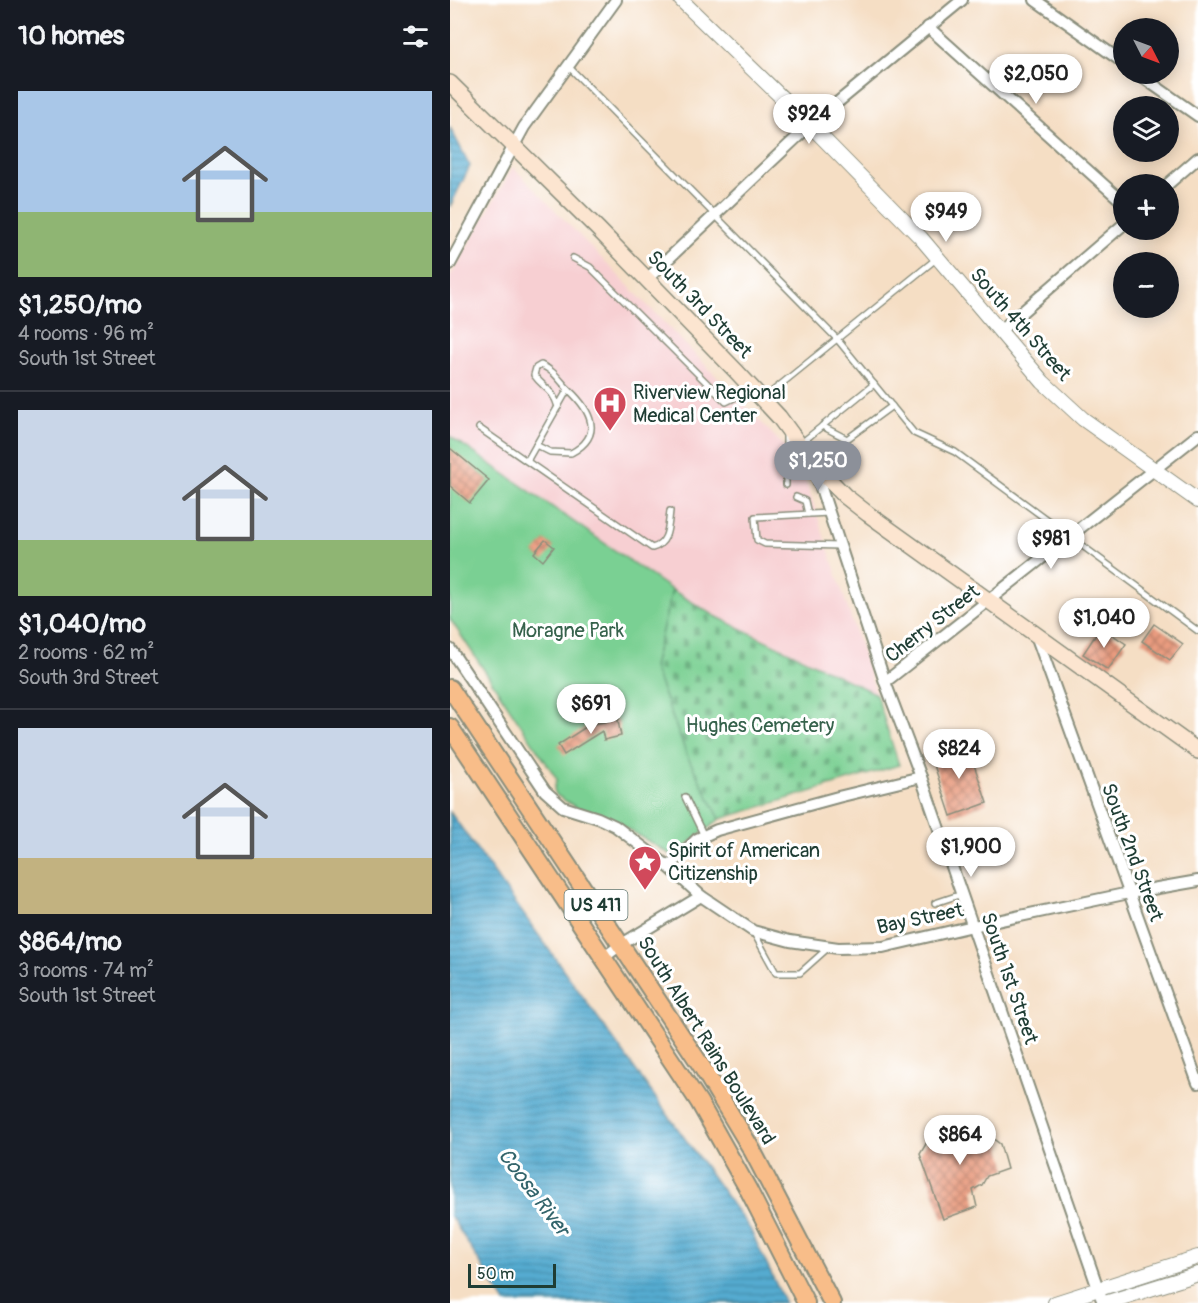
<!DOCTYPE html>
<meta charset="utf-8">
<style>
:root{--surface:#171b24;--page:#242831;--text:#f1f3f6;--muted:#9ea1a6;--line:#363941;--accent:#8c9099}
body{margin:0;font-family:Pangolin,sans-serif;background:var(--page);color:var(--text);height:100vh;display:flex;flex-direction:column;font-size:22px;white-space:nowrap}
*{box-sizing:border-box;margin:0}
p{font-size:20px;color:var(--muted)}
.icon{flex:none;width:33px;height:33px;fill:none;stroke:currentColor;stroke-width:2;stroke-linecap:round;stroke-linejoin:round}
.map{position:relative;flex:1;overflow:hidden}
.panel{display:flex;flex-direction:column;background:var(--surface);width:450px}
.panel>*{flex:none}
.needle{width:39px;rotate:132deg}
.tools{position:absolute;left:663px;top:18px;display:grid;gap:12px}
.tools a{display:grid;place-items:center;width:66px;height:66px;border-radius:50%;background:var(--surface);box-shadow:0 3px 15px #0003;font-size:30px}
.scale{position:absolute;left:18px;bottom:15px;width:88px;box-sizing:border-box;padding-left:6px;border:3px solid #1f3d34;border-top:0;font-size:16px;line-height:21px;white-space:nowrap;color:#1f3d34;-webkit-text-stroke:4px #fff;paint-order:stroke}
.price{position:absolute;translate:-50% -51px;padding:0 14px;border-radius:21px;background:#fff;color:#222;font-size:20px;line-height:39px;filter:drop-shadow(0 2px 3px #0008)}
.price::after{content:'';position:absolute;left:50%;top:36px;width:18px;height:14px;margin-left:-9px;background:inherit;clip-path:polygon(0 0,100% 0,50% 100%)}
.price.current{background:var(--accent);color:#fff}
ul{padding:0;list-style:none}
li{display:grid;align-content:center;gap:12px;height:318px;padding:0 18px}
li+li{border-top:2px solid var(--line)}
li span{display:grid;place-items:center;height:186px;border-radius:0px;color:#555}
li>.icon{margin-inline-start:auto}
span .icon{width:108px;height:108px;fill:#fffc;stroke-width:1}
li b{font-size:26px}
h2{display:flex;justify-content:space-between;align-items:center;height:72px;padding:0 18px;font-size:26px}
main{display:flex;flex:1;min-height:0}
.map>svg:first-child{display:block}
.built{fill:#f7cfd2}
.cemetery{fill:url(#cemetery-stones);stroke:#4c8664;stroke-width:1.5}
.park{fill:#7ad093;stroke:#4c8664;stroke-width:1.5}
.water{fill:url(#water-rules);stroke:#3a7482;stroke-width:1.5}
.building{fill:url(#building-cross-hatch)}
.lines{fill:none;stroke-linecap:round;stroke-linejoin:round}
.service-casing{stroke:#8a8e7c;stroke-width:8}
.minor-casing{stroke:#8a8e7c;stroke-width:14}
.tertiary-casing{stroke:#8a8e7c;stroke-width:16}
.secondary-casing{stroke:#8a8e7c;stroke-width:18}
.primary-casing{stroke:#8a8e7c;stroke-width:20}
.service{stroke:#fff;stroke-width:5}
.minor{stroke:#fff;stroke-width:10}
.tertiary{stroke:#fff;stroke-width:14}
.secondary{stroke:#fce5d0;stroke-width:15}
.primary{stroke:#f8bd89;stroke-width:16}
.labels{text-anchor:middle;stroke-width:6;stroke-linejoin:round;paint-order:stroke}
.shield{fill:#fff;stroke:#627771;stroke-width:1.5}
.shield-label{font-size:18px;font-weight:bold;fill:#1f3d34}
.street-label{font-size:20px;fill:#1f3d34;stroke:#fff}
.poi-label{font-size:20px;fill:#1f3d34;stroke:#fff;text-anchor:start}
.park-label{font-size:20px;fill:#36624c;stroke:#fff}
.water-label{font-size:21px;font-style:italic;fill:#32646b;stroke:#fff}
</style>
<main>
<section class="panel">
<h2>10 homes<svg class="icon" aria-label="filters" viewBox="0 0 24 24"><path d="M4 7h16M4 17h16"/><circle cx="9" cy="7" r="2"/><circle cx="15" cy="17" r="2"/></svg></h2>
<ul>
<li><span style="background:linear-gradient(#a9c7e8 65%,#8fb573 0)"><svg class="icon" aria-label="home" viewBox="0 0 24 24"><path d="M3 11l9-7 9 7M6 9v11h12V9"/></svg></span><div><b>$1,250/mo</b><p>4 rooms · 96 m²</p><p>South 1st Street</p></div></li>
<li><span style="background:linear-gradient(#c9d6e8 70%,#8fb573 0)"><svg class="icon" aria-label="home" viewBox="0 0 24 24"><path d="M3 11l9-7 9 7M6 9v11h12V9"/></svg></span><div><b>$1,040/mo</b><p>2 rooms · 62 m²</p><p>South 3rd Street</p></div></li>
<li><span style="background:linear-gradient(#c9d6e8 70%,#c2b280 0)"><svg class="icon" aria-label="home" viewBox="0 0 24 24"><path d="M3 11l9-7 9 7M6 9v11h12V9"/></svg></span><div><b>$864/mo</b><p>3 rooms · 74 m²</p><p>South 1st Street</p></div></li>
</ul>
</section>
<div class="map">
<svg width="748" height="1303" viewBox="0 0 748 1303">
<defs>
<pattern id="cemetery-stones" width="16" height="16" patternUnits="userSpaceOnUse" patternTransform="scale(1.5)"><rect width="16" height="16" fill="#7ad093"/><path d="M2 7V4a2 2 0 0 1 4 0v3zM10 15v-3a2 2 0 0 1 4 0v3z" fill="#63aa79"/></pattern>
<pattern id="water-rules" width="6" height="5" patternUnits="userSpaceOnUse" patternTransform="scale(1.5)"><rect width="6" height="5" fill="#54abd0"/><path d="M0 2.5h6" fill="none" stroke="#458caa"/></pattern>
<pattern id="building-cross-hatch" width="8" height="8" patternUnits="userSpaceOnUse" patternTransform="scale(1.5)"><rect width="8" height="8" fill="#e99b7f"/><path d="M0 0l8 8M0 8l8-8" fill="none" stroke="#bc8069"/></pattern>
</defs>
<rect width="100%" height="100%" fill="#fff"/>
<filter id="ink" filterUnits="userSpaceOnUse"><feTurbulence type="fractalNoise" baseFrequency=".0167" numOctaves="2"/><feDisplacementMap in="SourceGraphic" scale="12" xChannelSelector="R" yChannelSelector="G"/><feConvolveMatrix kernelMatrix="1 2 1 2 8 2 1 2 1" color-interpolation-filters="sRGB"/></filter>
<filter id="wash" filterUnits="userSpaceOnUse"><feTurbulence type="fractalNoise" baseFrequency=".008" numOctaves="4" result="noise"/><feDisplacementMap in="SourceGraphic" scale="24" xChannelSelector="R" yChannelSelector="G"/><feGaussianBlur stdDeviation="1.35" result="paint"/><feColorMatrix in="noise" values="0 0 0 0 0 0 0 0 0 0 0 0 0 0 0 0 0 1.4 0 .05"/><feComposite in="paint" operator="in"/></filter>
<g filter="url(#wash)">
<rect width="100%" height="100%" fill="#f5dec4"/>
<path class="built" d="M63 167 340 452 355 478 426 694 265 616 222 590 0 436V277Z"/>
<path class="cemetery" d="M222 590 265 616 426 694 449 765 270 819 238 758 203 667Z"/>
<path class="park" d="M0 436 222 590 203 667 238 758 270 819 223 856 156 816 127 808 106 795 104 789 107 779 0 619Z"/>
<g class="water">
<path d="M0 127 20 166 0 207Z"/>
<path d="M0 812 300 1229 335 1303H55L0 1215Z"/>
</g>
<g id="blocks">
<g class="building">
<path d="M0 448 39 480 20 503 0 486Z"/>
<path d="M95 540 104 547 93 561 84 553Z"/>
<path d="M704 624 733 644 720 660 692 641Z"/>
<path d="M651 627 676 644 658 670 633 654Z"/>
<path d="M169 719 168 721 171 736 154 740 152 731 114 755 108 745 139 725Z"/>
<path d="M517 744 537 803 501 816 481 756Z"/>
<path d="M509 1121 534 1132 550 1144 557 1169 537 1176 532 1185 523 1190 527 1207 493 1219 470 1154 480 1137Z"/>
</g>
</g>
</g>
<g filter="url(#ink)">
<use href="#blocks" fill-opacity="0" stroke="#8a8e7c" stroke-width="1.5"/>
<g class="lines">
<g class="service-casing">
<g id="service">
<path d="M118 66 387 339 464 433 505 452 748 631"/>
<path d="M123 258 140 267 276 402 302 389"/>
<path d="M314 398 486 259"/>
<path d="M372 426 397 439 442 406"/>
<path d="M29 428 202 548C219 544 218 526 220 511"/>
<path d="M336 434V485"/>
<path d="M350 444 424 384"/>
<path d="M86 445 100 452 121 453C155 435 140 410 119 390 109 380 105 371 91 365L86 368 84 375C94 389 103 389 108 407"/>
<path d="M77 461 118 389"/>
<path d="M346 497 355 501 358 514"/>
<path d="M379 513 305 517 307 540 315 544 390 546"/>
<path d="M235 797 254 836"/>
<path d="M485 903 512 894"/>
<path d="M304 933 326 973H350L378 948"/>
</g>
</g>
<g class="minor-casing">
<g id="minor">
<path d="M585 0 674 63"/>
<path d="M478 27 674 203"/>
<path d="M688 74 748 116"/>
<path d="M718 184 748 158"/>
<path d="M0 264 74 127 166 0"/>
<path d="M197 279 360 125 512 0"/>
<path d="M550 331 674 224"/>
<path d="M364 467 435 682 471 777 653 1303"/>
<path d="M586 635 748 1083"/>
<path d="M0 649 95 791 113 807 148 818 165 826 219 867 251 896 303 931 340 941 388 948 433 947 523 926 679 893 748 881"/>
<path d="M435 682 748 435"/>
<path d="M219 867 247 839 267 830 388 797 471 777"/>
<path d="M153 958 172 944 251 896"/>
</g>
</g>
<g class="tertiary-casing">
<g id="tertiary">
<path d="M231 0 360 125 471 238 593 382 633 419 748 501"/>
<path d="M605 1303 748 1257"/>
<path d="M655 1303 748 1274"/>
</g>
</g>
<g class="secondary-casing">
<path id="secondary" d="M0 83 148 229 286 371 329 417 362 462 395 496 418 514 748 751"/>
</g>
<g class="primary-casing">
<g id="primary">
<path d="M0 688 252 1067 302 1150 382 1303"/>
<path d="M0 727 249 1102 298 1189 356 1303"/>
</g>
</g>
<use href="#service" class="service"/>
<use href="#minor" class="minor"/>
<use href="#tertiary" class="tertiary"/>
<use href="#secondary" class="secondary"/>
<use href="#primary" class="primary"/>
</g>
</g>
<defs>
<g id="hospital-pin" transform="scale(1.725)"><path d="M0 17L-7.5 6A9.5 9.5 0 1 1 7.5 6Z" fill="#d1495b" stroke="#fff"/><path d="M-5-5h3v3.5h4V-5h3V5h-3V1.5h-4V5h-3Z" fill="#fff"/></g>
<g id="sight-pin" transform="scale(1.725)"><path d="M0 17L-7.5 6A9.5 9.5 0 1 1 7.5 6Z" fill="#d1495b" stroke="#fff"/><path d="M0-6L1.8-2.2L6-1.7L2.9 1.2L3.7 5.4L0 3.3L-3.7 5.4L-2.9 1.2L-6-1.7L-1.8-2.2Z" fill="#fff"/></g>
</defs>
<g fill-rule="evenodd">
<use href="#hospital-pin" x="160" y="403"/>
<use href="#sight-pin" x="195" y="862"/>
</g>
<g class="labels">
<rect class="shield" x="114.5" y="890" width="63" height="30" rx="4.5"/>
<g class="shield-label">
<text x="146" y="911">US 411</text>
</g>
<g class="street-label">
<text transform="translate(250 304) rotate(46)" y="7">South 3rd Street</text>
<text transform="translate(571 324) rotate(49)" y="7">South 4th Street</text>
<text transform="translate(482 623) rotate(-38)" y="7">Cherry Street</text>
<text transform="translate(683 852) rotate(70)" y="7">South 2nd Street</text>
<text transform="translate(470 918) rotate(-12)" y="7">Bay Street</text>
<text transform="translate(560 978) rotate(71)" y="7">South 1st Street</text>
<text transform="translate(257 1040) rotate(58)" y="7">South Albert Rains Boulevard</text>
</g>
<g class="poi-label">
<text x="183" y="399">Riverview Regional<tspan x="183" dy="23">Medical Center</tspan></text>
<text x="218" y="857">Spirit of American<tspan x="218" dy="23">Citizenship</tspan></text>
</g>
<g class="park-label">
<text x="118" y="637">Moragne Park</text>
<text x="310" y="732">Hughes Cemetery</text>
</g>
<g class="water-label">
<text transform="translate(84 1192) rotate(53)" y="7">Coosa River</text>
</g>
</g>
</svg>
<div class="tools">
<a><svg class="needle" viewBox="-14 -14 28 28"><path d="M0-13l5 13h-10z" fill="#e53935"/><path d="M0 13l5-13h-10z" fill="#9ea1a6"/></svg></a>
<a><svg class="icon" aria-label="layers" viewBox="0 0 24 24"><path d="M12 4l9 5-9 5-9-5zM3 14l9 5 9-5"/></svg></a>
<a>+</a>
<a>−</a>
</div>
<div class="scale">50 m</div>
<b class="price" style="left:586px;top:105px">$2,050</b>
<b class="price" style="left:359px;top:145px">$924</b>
<b class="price" style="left:496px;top:243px">$949</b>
<b class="price current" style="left:368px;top:492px">$1,250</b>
<b class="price" style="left:601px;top:570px">$981</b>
<b class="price" style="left:654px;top:649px">$1,040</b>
<b class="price" style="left:141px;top:735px">$691</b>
<b class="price" style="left:509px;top:780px">$824</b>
<b class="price" style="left:521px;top:878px">$1,900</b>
<b class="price" style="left:510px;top:1166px">$864</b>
</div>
</main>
